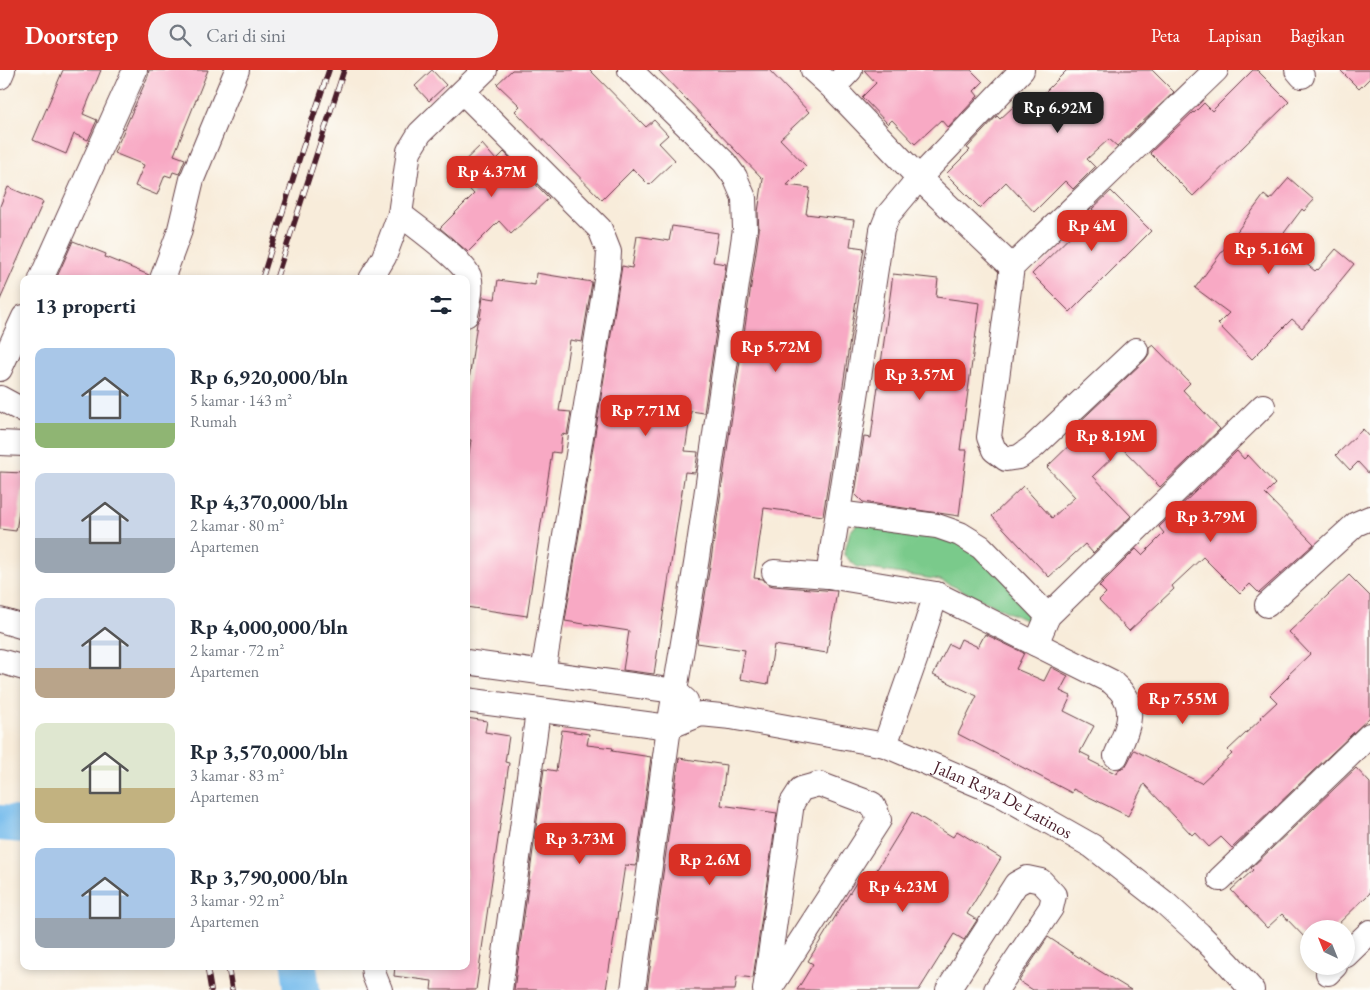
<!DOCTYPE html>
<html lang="id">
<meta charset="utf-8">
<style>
:root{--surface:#fff;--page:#f2f2f3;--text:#1f2937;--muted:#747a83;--accent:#d93025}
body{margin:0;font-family:"EB Garamond",serif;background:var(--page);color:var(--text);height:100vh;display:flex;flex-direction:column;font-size:19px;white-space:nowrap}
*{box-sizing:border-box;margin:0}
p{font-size:16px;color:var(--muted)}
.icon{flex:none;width:28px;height:28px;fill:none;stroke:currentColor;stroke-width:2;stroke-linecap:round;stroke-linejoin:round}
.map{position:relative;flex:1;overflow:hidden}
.sheet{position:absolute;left:20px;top:205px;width:450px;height:695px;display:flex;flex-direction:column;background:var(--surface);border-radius:10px;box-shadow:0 2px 8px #0003}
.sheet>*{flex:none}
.needle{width:32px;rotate:317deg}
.controls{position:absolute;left:1300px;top:850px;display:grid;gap:10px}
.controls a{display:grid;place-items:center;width:55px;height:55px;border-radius:50%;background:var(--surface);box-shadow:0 2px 8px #0003;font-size:25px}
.price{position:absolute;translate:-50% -42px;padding:0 11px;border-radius:10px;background:var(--accent);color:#fff;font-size:16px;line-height:32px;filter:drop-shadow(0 1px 2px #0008)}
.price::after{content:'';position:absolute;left:50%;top:30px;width:15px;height:11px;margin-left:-8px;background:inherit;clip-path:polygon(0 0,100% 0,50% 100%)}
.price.active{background:#222;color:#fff}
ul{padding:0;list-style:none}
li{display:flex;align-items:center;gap:15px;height:125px;padding:0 15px}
li span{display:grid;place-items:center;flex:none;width:140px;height:100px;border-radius:10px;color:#555}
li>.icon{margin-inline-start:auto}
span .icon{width:60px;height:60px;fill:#fffc;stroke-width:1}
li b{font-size:21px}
h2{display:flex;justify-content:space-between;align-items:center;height:60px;padding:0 15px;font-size:21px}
header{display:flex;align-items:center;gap:30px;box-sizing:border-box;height:70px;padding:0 25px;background:var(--accent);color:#fff}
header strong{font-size:24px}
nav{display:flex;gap:28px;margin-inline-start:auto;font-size:18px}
.search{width:350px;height:45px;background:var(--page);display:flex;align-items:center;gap:12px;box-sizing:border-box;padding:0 18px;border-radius:28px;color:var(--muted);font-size:19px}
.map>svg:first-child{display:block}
.green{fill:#7aca8b;stroke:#62745b}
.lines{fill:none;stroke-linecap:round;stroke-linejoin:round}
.river{stroke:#75bbec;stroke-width:36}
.building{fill:#f8a9c4}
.minor-casing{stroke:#643e45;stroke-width:26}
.minor{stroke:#fff;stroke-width:24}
.rail-casing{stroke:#4a1f2b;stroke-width:5.5}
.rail{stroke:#fdfcf7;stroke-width:4;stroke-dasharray:11;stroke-linecap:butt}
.labels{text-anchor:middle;stroke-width:4.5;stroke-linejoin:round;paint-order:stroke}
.street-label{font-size:18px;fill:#4a1f2b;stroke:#fdfcf7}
</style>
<header>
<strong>Doorstep</strong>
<div class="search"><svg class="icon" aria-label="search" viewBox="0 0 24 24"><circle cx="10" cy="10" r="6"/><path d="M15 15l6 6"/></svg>Cari di sini</div>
<nav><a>Peta</a><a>Lapisan</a><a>Bagikan</a></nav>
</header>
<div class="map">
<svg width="1370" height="920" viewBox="0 0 1370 920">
<rect width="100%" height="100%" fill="#fdfcf7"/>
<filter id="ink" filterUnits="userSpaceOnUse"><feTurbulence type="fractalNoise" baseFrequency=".02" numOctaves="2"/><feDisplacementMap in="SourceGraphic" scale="10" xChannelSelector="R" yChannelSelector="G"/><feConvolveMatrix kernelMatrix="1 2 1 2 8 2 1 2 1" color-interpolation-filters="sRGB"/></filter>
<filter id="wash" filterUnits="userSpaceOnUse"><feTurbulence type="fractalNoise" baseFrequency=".0096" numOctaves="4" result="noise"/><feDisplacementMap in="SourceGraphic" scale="20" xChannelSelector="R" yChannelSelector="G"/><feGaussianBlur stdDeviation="1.12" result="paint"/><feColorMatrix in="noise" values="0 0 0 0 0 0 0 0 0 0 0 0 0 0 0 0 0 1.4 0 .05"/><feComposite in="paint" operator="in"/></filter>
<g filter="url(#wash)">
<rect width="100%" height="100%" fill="#f8ecda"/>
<path class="green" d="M858 453 951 463 1043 537 1033 554 940 510 857 497 844 485 850 462Z"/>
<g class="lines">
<g class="river">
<path d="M0 753 24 755"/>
<path d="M299 896 302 920"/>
</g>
</g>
<g id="blocks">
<g class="building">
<path d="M63 0H101L83 44 97 50 88 70 74 64 66 84 33 70Z"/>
<path d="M149 0H208L174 85 185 89 179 104 173 102 171 107 165 105 157 125 135 116 144 95 114 83 148 6Z"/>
<path d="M432 0 446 15 429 31 415 16Z"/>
<path d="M512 0H590L646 57 654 50 668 65 659 73 675 90 649 115 633 99 602 130 515 41 520 36 497 14Z"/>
<path d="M658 0H769L809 42 780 69 806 96 787 115 810 118 806 144 854 150 850 176 864 178 823 446 764 438 754 508 763 509 767 514 773 516 837 521 827 583 774 575 768 614 740 609 745 580 697 573 711 490 759 161 758 142 763 109Z"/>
<path d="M864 0H971L983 12 974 21 978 26 948 58 941 50 915 74 892 50 888 54 862 27 876 13Z"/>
<path d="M1067 0H1152L1174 22 1117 76 1109 69 1087 89 1095 97 1073 119 1065 111 1034 142 1006 112 980 138 946 104 970 80 967 78 997 46 1000 49 1025 26 1033 34Z"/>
<path d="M1253 0H1257L1289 32 1193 126 1150 83 1193 42 1194 43 1204 33 1212 41Z"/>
<path d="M1340 0H1370V8L1359 19Z"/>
<path d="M482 74 496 90 504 82 549 128 511 164 499 151 468 182 440 158 474 124 453 102Z"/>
<path d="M1289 108 1314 130 1304 141 1302 139 1278 171 1315 201 1317 199 1318 200 1336 179 1354 194 1336 216 1337 217 1302 258 1292 249 1252 289 1218 254 1229 243 1195 218 1264 125 1270 130Z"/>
<path d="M8 117 43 132 0 230V136Z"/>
<path d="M1111 121 1151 161 1070 242 1032 204 1095 142 1092 139Z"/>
<path d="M672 156 718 163 713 192 726 194 704 343 691 341 685 381 698 382 695 403 685 402 654 604 623 600 629 561 565 551 622 196 632 198 637 166 669 171Z"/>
<path d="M73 171 106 184 105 187 149 205V209H56Z"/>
<path d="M536 203 592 212 582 272 570 270 559 341 571 342 567 365 562 364 560 383 552 382 527 546 466 537V401L471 370 466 369V331L477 253 480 248 483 227 495 229 498 210 535 215Z"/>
<path d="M893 204 938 209 936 227 980 233 960 380H967L959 446 863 432 855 424 864 367 871 368Z"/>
<path d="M1153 275 1190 313 1183 320 1220 359 1160 417 1122 378 1093 406 1131 446 1093 483 1085 474 1049 507 992 446 1023 416 1052 448 1075 427 1047 397 1078 367 1071 360 1145 290 1149 284V278Z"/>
<path d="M1363 359 1370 367V405L1358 392 1350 400 1336 385Z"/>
<path d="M1237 381 1244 389 1248 385 1275 414 1265 424 1314 474 1259 523 1250 514 1240 524 1203 487 1172 516 1174 519 1129 561 1099 530 1106 523 1099 516 1136 479 1142 485 1164 463 1159 457Z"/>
<path d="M0 402 24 403V411L16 461 0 459Z"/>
<path d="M1349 505 1370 526V647L1232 778 1221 767 1209 777 1195 762 1192 765 1144 714 1128 746 1073 719 1072 723 958 664 977 626 933 605 949 574 957 578 961 569 978 577 985 564 1024 583 1016 599 1044 611 1051 597 1068 606 1060 621 1071 626 1064 641 1094 656 1080 682 1090 687 1089 690 1117 704 1119 699 1125 697 1128 692 1134 680 1201 713 1232 684 1228 680 1262 648 1261 647 1277 632 1270 625 1289 606 1288 605 1310 584 1289 562Z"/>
<path d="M466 648 487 651 485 662 509 666 505 692 509 693 476 920H431L432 911 394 906 395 896H466Z"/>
<path d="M562 660 589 664 587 675 613 678 612 681 651 687 636 796 625 795 606 920H514L544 699 556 701Z"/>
<path d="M679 688 726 695 721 735 777 743 753 908 737 906 735 920H647Z"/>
<path d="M1356 698 1370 713V823L1333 859H1309V872L1282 844 1267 858 1231 820 1253 800 1251 798Z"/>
<path d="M912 742 953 767 957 761 1001 788 967 844 977 850 964 870 954 864 919 920H797L813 894 808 891 859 808 868 814Z"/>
<path d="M1048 867 1098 900 1131 920H1033L1019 911Z"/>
</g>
</g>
</g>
<g filter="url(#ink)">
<use href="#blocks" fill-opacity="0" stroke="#643e45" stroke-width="1"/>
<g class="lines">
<g class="minor-casing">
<g id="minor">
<path d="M630 0 724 92 735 107 744 128 745 159 697 488 669 657 633 920"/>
<path d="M813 0 833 18 919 108 1012 197"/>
<path d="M1297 0 1302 6"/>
<path d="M0 7 3 0"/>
<path d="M833 18 850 0"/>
<path d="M463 22 600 159 609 182 608 198 543 603"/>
<path d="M400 144C416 157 462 189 469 206 473 218 468 233 466 245"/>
<path d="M41 209 135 0"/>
<path d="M162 209 179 163 192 109 237 0"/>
<path d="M371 209 384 187 400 144 409 81 420 63 485 0"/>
<path d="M1136 280 1033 377 1019 387 1006 389 994 380 989 367 1012 197 1216 0"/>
<path d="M0 299 24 247"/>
<path d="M0 328 24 341"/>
<path d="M0 373 24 374"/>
<path d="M838 443 937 456 960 464 981 477 1048 546"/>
<path d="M774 502 828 506 936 524 1112 612C1115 616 1120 619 1123 624 1137 644 1124 666 1116 686"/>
<path d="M828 506 882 160 888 145 919 108 1022 0"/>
<path d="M1267 535 1356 454 1370 448"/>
<path d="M0 550 24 557"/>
<path d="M1036 574 1048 546 1263 336"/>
<path d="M0 591 24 598"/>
<path d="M466 592 675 621 686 631"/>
<path id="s1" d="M466 630 669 657 701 644 731 647 885 675 1000 724 1092 776 1166 834 1199 864 1228 893 1252 920"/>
<path d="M885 675 915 590 936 524"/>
<path d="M1220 809 1370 665"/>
<path d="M1346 885 1370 862"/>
<path d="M373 896 374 905 380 920"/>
<path d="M1328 903 1335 896"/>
<path d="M500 920 538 641"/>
<path d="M765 920 792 733 801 719 819 714 872 734 876 741 879 750 769 920"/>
<path d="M948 920 1016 814 1027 808 1041 811 1054 825 1051 838 996 920"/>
</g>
</g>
<use href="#minor" class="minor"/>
<g class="rail-casing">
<g id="rail">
<path d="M262 209 302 80 329 0"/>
<path d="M276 209 344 0"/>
<path d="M207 896 211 920"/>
<path d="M228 896 232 920"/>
</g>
</g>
<use href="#rail" class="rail"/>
</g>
</g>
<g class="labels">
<g class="street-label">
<text dy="6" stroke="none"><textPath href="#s1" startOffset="556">Jalan Raya De Latinos</textPath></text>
</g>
</g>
</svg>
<div class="controls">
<a><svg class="needle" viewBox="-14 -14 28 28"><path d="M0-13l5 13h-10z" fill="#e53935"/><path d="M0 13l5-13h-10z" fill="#747a83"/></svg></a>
</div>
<b class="price active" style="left:1058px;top:64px">Rp 6.92M</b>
<b class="price" style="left:492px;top:128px">Rp 4.37M</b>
<b class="price" style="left:1092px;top:182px">Rp 4M</b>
<b class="price" style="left:1269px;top:205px">Rp 5.16M</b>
<b class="price" style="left:776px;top:303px">Rp 5.72M</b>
<b class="price" style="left:920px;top:331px">Rp 3.57M</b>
<b class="price" style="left:646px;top:367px">Rp 7.71M</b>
<b class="price" style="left:1111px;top:392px">Rp 8.19M</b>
<b class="price" style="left:1211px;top:473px">Rp 3.79M</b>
<b class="price" style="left:1183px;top:655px">Rp 7.55M</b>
<b class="price" style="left:580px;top:795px">Rp 3.73M</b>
<b class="price" style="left:710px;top:816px">Rp 2.6M</b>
<b class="price" style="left:903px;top:843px">Rp 4.23M</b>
<section class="sheet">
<h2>13 properti<svg class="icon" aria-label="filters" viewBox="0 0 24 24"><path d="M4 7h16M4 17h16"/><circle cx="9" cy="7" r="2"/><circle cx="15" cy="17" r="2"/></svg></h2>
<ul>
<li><span style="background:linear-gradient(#a9c7e8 75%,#8fb573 0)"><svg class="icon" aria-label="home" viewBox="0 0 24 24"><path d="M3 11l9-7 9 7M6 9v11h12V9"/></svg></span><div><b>Rp 6,920,000/bln</b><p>5 kamar · 143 m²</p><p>Rumah</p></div></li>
<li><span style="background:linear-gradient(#c9d6e8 65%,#9aa5b1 0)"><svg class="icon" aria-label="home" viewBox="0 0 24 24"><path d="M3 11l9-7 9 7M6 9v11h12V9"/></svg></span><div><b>Rp 4,370,000/bln</b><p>2 kamar · 80 m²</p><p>Apartemen</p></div></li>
<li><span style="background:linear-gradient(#c9d6e8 70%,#b9a48a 0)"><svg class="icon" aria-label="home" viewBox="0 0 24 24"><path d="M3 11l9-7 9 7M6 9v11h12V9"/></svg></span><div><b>Rp 4,000,000/bln</b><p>2 kamar · 72 m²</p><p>Apartemen</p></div></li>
<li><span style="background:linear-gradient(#dfe7d0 65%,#c2b280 0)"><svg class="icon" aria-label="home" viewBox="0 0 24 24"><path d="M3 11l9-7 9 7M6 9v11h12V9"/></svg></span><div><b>Rp 3,570,000/bln</b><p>3 kamar · 83 m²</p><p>Apartemen</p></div></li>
<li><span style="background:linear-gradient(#a9c7e8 70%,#9aa5b1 0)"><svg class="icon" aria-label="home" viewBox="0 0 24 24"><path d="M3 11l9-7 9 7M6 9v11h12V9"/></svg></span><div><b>Rp 3,790,000/bln</b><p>3 kamar · 92 m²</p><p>Apartemen</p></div></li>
</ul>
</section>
</div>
